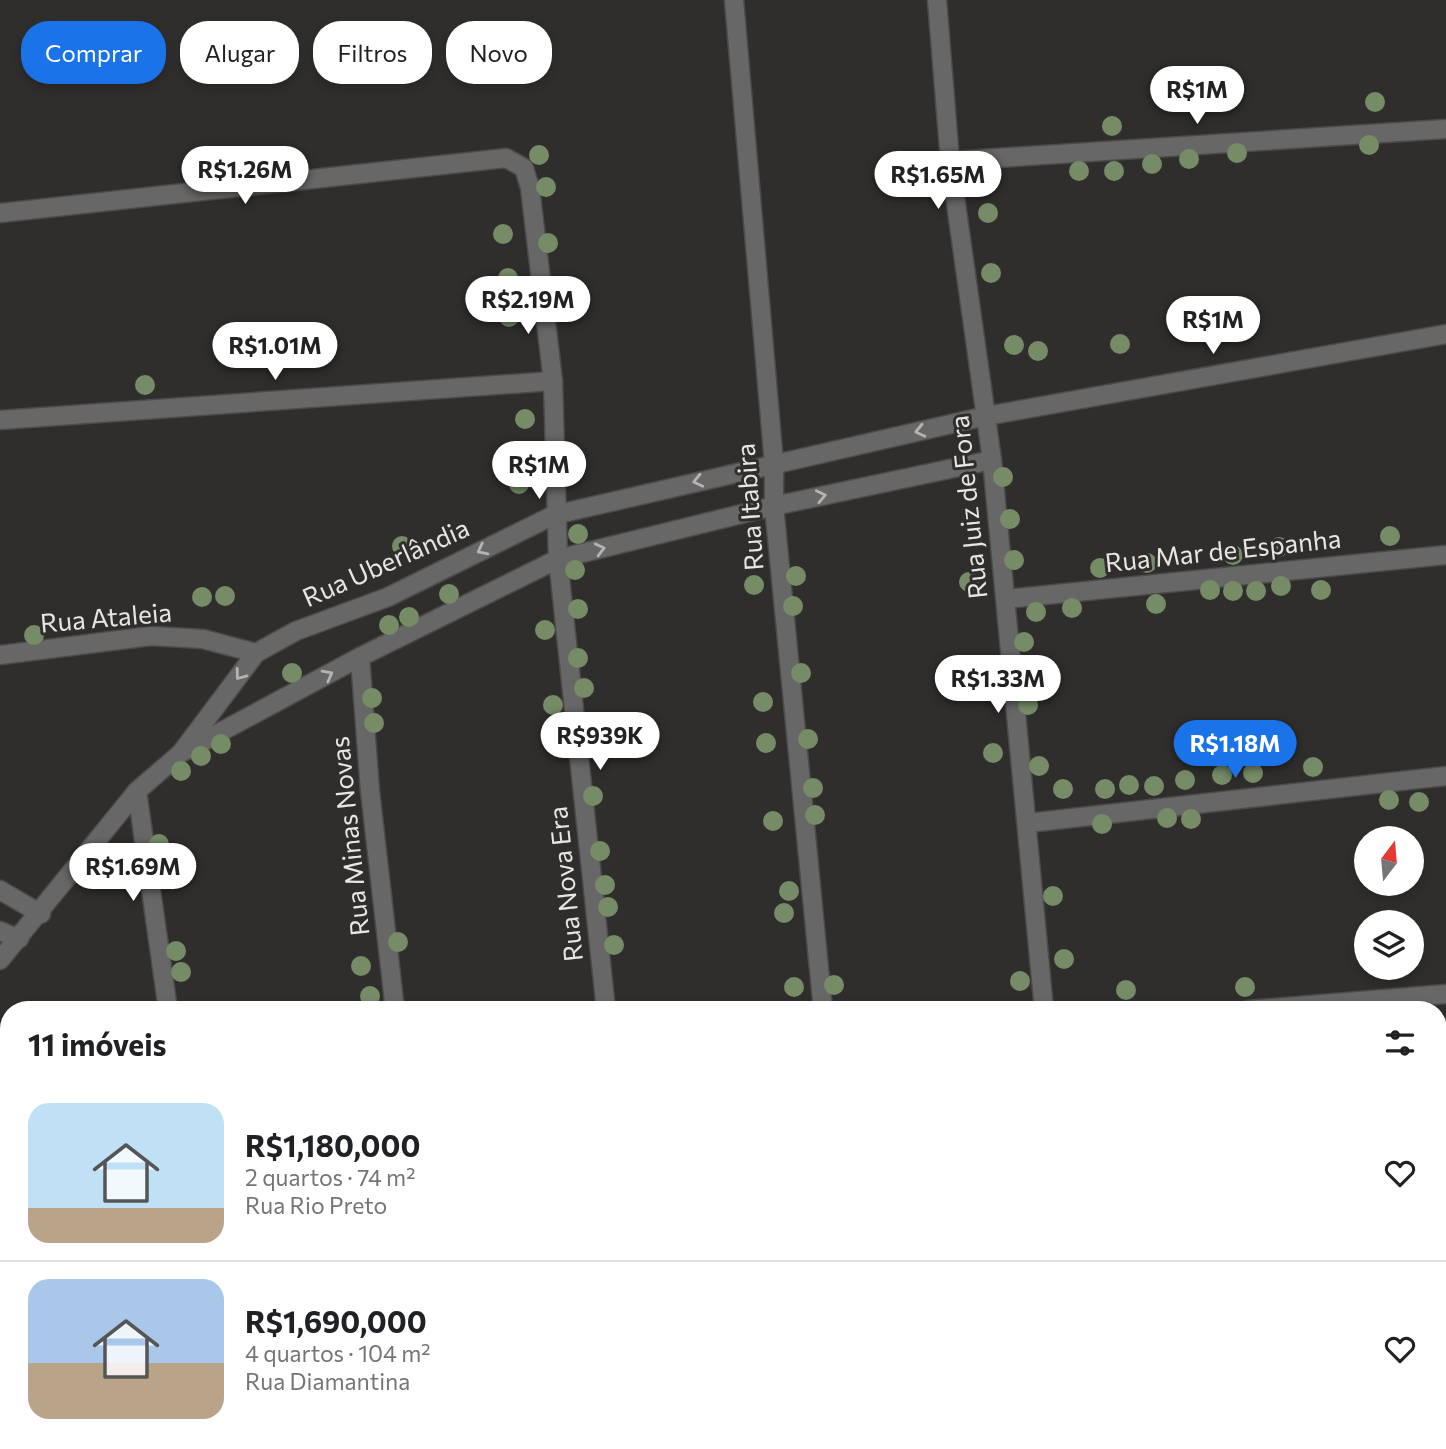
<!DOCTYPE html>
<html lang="pt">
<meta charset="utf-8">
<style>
:root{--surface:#fff;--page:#f6f6f6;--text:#202124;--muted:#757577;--line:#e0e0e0;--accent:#1a73e8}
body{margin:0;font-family:Commissioner,sans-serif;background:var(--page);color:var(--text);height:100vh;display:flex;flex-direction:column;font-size:26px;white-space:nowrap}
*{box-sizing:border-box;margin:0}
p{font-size:23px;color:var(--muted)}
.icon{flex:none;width:38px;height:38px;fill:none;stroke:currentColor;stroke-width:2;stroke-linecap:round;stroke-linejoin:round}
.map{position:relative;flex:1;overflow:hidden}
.drawer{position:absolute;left:0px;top:1001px;width:1447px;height:448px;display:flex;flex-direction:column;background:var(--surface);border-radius:28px 28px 0 0;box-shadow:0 4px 10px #0003}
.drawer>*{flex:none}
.banner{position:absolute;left:21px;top:21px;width:700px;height:63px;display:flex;gap:14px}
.needle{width:46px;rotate:16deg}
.tools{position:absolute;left:1354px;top:826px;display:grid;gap:14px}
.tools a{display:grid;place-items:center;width:70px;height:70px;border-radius:50%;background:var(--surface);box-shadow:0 4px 10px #0003;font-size:35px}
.price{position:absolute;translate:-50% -60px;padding:0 16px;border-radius:24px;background:#fff;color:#222;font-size:23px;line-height:46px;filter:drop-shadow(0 2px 4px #0008)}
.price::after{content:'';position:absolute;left:50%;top:42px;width:21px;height:16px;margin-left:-10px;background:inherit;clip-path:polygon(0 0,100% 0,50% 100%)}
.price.current{background:var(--accent);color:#fff}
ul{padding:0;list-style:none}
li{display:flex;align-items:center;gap:21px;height:175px;padding:0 28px}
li+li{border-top:2px solid var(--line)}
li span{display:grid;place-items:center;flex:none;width:196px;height:140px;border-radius:21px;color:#555}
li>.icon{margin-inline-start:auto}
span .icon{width:84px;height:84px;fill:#fffc;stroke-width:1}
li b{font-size:30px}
h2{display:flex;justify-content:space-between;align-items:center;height:84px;padding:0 28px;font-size:30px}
.pill{padding:0 24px;border-radius:28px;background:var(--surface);box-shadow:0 4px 10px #0003;font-size:24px;line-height:63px}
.pill.current{background:var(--accent);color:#fff}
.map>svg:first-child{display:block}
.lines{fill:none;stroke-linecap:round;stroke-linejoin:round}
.minor-casing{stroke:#4d4b4a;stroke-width:21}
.minor{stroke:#686767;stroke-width:18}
.tree{fill:#758c67}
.oneway{stroke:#b5b3b3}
.labels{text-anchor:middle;stroke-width:6;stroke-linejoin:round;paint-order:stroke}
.street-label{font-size:26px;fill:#e8e6e5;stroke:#302e2c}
</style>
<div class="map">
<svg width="1446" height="1449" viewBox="0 0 1446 1449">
<rect width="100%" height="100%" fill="#302e2c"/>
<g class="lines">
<g class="minor-casing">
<g id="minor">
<path d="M734 0 774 464V506L823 1010"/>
<path d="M937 0 950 161 992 460 1044 1010"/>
<path d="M950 161 1446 129"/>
<path d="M0 213 506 158 524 168 530 188 553 381 558 559 606 1010"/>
<path d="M0 420 553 381"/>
<path d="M1006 599 1446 555"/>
<path d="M0 655 151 636 203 639 256 653"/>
<path d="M360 657 370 791 395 1010"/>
<path d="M187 750 360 657 558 559 774 506 992 460"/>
<path d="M137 791 168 1010"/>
<path d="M1028 823 1446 776"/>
<path d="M0 890 41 914"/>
<path d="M0 931 19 939"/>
<path d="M0 960 137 791 181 753 256 653 296 631 388 597 554 515 986 416 1446 334"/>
<path d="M1248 1010 1446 994"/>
<path d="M1438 1208H1446"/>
<path d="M0 1346 9 1398"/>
<path d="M1438 1432 1446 1431"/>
<path d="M15 1440 16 1449"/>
<path d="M222 1440V1449"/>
<path d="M439 1440 440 1449"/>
<path d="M652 1440 653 1449"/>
<path d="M696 1440 710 1449"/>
<path d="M864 1440 865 1449"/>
<path d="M1081 1440 1082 1449"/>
<path d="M1288 1449 1365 1440"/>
</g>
</g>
<use href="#minor" class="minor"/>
</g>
<g class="tree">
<circle cx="1375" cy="102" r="10"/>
<circle cx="1112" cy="126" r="10"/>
<circle cx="1369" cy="145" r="10"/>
<circle cx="1237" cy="153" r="10"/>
<circle cx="539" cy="155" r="10"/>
<circle cx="1189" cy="159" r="10"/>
<circle cx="1152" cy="164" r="10"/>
<circle cx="1079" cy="171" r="10"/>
<circle cx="1114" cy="171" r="10"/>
<circle cx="546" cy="187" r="10"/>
<circle cx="988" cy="213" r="10"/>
<circle cx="503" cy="234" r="10"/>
<circle cx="548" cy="243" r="10"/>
<circle cx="991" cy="273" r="10"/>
<circle cx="508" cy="278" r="10"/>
<circle cx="509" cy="317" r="10"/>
<circle cx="1214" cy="329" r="10"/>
<circle cx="1120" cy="344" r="10"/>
<circle cx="1014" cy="345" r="10"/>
<circle cx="1038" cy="351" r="10"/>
<circle cx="145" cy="385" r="10"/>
<circle cx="525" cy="419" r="10"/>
<circle cx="568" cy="457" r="10"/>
<circle cx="1003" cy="477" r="10"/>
<circle cx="519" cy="484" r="10"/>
<circle cx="1010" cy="519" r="10"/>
<circle cx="578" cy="534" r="10"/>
<circle cx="1390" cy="536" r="10"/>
<circle cx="402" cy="546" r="10"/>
<circle cx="1279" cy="547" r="10"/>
<circle cx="1233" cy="555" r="10"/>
<circle cx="1014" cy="560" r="10"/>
<circle cx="1147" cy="563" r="10"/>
<circle cx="1100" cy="568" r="10"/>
<circle cx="575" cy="570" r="10"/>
<circle cx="796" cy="576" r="10"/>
<circle cx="969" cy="582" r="10"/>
<circle cx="754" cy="585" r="10"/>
<circle cx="1281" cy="586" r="10"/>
<circle cx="1210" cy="590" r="10"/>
<circle cx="1321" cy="590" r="10"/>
<circle cx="1233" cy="591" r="10"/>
<circle cx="1256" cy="591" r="10"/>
<circle cx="449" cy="594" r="10"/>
<circle cx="225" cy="596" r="10"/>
<circle cx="202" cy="597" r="10"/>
<circle cx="1156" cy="604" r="10"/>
<circle cx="793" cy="606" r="10"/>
<circle cx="1072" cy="608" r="10"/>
<circle cx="578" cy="609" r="10"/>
<circle cx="1036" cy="612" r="10"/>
<circle cx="409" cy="617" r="10"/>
<circle cx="389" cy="625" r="10"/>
<circle cx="545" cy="630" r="10"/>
<circle cx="34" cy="635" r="10"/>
<circle cx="1024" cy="642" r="10"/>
<circle cx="578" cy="658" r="10"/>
<circle cx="1028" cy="669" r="10"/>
<circle cx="292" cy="673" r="10"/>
<circle cx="801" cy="673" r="10"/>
<circle cx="584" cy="688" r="10"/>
<circle cx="372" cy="698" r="10"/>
<circle cx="763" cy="702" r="10"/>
<circle cx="553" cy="705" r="10"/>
<circle cx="1028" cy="705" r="10"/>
<circle cx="374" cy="723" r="10"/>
<circle cx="808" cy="739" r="10"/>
<circle cx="766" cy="743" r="10"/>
<circle cx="221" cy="744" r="10"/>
<circle cx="993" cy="753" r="10"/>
<circle cx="201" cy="756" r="10"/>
<circle cx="1039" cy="766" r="10"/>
<circle cx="1313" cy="767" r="10"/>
<circle cx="181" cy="771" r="10"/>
<circle cx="1253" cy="773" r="10"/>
<circle cx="1222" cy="775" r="10"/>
<circle cx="1185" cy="780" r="10"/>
<circle cx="1129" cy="785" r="10"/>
<circle cx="1154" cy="786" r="10"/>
<circle cx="813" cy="788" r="10"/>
<circle cx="1063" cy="789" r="10"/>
<circle cx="1105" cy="789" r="10"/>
<circle cx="593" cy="796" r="10"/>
<circle cx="1389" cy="800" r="10"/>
<circle cx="1419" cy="802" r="10"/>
<circle cx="815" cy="815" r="10"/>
<circle cx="1167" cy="818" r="10"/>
<circle cx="1191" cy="819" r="10"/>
<circle cx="773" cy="821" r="10"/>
<circle cx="1102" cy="824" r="10"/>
<circle cx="159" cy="844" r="10"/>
<circle cx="600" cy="851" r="10"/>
<circle cx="605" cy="885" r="10"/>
<circle cx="789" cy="891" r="10"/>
<circle cx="1053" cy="896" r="10"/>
<circle cx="608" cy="907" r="10"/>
<circle cx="784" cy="913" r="10"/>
<circle cx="398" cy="942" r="10"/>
<circle cx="614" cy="945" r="10"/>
<circle cx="176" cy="951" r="10"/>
<circle cx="1064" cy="959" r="10"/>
<circle cx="361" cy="966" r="10"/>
<circle cx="181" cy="972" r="10"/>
<circle cx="1020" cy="981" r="10"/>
<circle cx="834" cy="985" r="10"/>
<circle cx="794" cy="987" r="10"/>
<circle cx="1245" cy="987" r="10"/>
<circle cx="1126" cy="990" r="10"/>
<circle cx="370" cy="996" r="10"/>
</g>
<defs><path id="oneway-chevron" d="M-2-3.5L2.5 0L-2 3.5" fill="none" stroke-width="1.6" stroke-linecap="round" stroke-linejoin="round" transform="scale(1.75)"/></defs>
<g class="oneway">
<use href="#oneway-chevron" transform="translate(920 431) rotate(167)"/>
<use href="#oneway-chevron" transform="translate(698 481) rotate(167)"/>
<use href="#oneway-chevron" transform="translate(821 496) rotate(-12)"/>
<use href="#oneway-chevron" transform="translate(600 549) rotate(-14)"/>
<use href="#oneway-chevron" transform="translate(482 550) rotate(153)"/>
<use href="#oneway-chevron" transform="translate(240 675) rotate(127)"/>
<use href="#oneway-chevron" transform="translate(328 675) rotate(-28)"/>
</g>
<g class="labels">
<g class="street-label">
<text transform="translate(750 507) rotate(-94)" y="9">Rua Itabira</text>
<text transform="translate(969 507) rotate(-96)" y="9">Rua Juiz de Fora</text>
<text transform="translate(1223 551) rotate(-6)" y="9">Rua Mar de Espanha</text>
<text transform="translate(386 563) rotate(-24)" y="9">Rua Uberlândia</text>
<text transform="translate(106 618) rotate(-5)" y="9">Rua Ataleia</text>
<text transform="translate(350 836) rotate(-96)" y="9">Rua Minas Novas</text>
<text transform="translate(566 884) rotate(-96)" y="9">Rua Nova Era</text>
</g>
</g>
</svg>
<div class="tools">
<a><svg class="needle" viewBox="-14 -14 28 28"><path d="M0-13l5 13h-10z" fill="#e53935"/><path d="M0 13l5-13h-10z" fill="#757577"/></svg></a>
<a><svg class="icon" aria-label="layers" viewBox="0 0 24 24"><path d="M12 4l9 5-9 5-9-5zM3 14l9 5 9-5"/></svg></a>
</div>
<b class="price" style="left:1197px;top:126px">R$1M</b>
<b class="price" style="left:245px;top:206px">R$1.26M</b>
<b class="price" style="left:938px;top:211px">R$1.65M</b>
<b class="price" style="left:528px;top:336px">R$2.19M</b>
<b class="price" style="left:1213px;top:356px">R$1M</b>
<b class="price" style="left:275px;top:382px">R$1.01M</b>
<b class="price" style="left:539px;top:501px">R$1M</b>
<b class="price" style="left:998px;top:715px">R$1.33M</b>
<b class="price" style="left:600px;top:772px">R$939K</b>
<b class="price current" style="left:1235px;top:780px">R$1.18M</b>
<b class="price" style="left:133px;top:903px">R$1.69M</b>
<div class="banner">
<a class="pill current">Comprar</a>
<a class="pill">Alugar</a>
<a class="pill">Filtros</a>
<a class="pill">Novo</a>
</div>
<section class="drawer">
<h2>11 imóveis<svg class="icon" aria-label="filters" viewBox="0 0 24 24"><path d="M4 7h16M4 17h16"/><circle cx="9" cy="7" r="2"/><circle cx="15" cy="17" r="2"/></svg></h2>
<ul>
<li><span style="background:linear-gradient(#bfe0f5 75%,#b9a48a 0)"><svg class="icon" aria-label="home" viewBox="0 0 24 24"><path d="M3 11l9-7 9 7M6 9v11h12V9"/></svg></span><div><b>R$1,180,000</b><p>2 quartos · 74 m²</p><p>Rua Rio Preto</p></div><svg class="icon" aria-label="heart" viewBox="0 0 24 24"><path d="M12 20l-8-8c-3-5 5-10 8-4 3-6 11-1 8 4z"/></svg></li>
<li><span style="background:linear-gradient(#a9c7e8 60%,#b9a48a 0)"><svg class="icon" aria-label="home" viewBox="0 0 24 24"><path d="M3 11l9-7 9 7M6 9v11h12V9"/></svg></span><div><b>R$1,690,000</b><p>4 quartos · 104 m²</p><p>Rua Diamantina</p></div><svg class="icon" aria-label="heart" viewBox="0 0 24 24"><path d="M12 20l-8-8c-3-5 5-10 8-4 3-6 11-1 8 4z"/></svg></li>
</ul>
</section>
</div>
